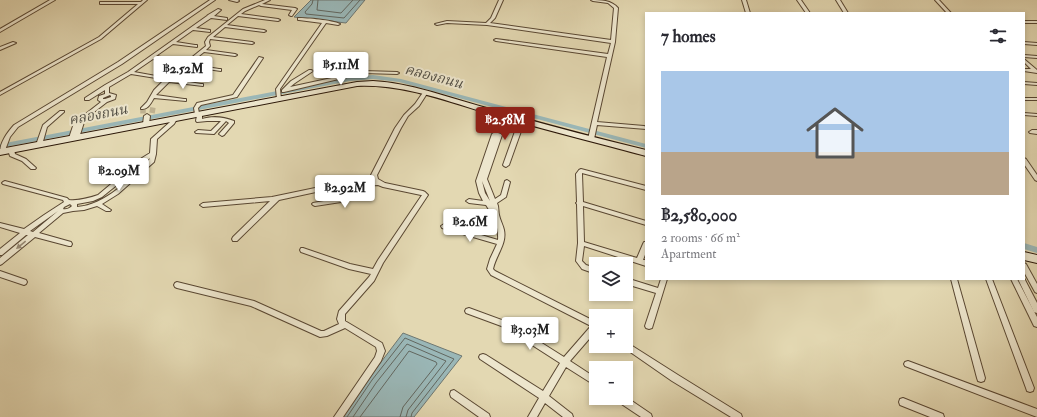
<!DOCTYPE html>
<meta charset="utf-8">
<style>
:root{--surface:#fff;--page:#f7f7f7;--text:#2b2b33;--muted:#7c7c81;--line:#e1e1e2;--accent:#8f2418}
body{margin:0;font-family:"IM FELL Double Pica","Noto Serif Thai",serif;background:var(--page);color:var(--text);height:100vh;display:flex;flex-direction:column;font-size:15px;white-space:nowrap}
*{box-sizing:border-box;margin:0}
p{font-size:13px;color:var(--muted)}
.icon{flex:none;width:22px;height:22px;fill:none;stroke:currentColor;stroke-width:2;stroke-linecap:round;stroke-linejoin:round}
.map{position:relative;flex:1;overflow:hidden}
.sheet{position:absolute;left:645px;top:12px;width:380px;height:268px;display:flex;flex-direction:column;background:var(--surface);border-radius:0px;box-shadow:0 2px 6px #0003}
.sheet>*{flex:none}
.buttons{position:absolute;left:589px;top:257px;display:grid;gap:8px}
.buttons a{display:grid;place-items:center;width:44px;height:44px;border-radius:0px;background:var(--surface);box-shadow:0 2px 6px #0003;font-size:20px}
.price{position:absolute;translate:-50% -34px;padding:0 9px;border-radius:4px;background:#fff;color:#222;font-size:13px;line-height:26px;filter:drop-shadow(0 1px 2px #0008)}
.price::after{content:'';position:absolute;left:50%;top:24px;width:12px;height:9px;margin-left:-6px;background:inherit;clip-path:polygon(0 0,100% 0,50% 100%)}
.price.selected{background:var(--accent);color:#fff}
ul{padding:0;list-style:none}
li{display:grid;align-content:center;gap:8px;height:212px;padding:0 16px}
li+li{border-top:1px solid var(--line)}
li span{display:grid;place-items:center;height:124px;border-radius:0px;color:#555}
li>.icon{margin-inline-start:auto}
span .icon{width:72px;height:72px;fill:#fffc;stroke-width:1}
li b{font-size:17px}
h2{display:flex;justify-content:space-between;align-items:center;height:48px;padding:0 16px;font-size:17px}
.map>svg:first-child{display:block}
.water{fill:#9ab7b7;stroke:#6e7771}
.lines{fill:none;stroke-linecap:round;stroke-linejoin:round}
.shore{stroke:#626760;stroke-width:1}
.canal{fill:#9ab7b7;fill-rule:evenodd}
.street-tunnel{stroke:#beb190;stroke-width:5.5;stroke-dasharray:5.5 3;stroke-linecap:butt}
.street-casing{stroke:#594732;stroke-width:2}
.secondary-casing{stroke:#2b1708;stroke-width:2}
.street{fill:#ede6cd;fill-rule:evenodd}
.secondary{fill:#ede6cd;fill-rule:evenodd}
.oneway{fill:#968974}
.labels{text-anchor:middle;stroke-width:4;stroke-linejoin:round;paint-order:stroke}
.water-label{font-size:14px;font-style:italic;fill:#524f45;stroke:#ede6cd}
</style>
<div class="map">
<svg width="1037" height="417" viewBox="0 0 1037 417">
<rect width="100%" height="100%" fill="#e3d8b2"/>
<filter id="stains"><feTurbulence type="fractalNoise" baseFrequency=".005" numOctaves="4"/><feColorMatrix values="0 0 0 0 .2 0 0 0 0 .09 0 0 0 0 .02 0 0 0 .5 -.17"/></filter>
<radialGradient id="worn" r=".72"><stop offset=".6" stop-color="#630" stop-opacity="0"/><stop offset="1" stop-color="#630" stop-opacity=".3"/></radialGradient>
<g class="water">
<path d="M311 0H365L346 23 294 17Z"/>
<path d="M403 333 462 356 414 417H342L369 378Z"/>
</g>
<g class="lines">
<g class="shore">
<path d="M313 0 312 4 305 12 306 14 344 18 360 0"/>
<path d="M318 0 317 10 341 13 353 0"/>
<path d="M347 417 372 380 405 338 454 359 412 413 411 417"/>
<path d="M353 417 376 383 407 344 446 361 408 410 406 417"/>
<path d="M360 417 409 351 436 362 437 364 403 407 400 417"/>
</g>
<g class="canal">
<path d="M373 75 401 79 646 144V148L399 82 373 79 350 81 0 148V144L350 77Z"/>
<path d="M1024 243 1037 247V253L1024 249Z"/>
</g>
<g class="street-tunnel">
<path d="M143 108V115"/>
<path d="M152 113 153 107"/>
</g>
<g class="street-casing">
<g id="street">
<path d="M50 0H55L0 32V29Z"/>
<path d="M143 0H147L101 39 0 95V92L99 37 138 4H100V2H141Z"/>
<path d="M210 0H215L122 64 18 127 10 137 4 153H0C0 142 7 133 14 125L118 62Z"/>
<path d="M229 0H238L239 1 237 2Z"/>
<path d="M265 0H270L262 4 295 8 297 9 292 16H291L289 15 292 10 261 6 259 5 245 11 241 14 278 19 280 20 278 21 238 16 227 25 264 30 266 31 264 32 225 27 213 37 252 42 254 43 252 44 210 39 209 42 210 46 206 50 235 54 237 55 235 56 204 52 189 64 219 69H221V71L186 66 171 79 201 84H203V86L169 82 156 95 184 99H186V101L154 98C151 103 148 110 141 109V108L147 102 154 90 165 79 206 46 205 42 208 37 243 9Z"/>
<path d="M499 0H503L495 18 490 23 611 40 614 8 608 3 593 1 591 0C601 0 611 0 618 8L615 42 597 122 644 126 646 127V129L597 125 594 139 591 141 588 139 607 57 496 41 494 40 496 39 608 54 611 43 487 25 447 23 437 25 435 24 447 21 486 23 491 18Z"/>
<path d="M742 0H746L750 13H746Z"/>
<path d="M797 0H801L810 13H806Z"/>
<path d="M836 0H840L848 13H844Z"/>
<path d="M935 0H939L951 13H947Z"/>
<path d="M218 9 221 10 214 16 227 18V20L211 18 196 28 210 30V32L193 30 176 42 195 45H197V47L173 44 156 56 176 60V62L153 59 134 72 156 76V78L131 74 109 87V93L116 95 115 99 107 102 85 119 79 138H75L74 139H70L69 138 74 123 101 102 98 100 99 96 105 94V90L89 100H85V98L105 85 128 72 207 16 208 15ZM110 95 111 96V97L105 99H103V98Z"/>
<path d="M298 18C307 18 332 20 340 24L338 25 326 23 280 89 281 99 279 100 277 99 276 89 322 23 299 20H298Z"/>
<rect x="1024" y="21" width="13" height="2"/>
<path d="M13 42 16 43 0 50V47Z"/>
<path d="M1024 42 1037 43V45L1024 44Z"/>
<path d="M1024 55 1037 56V58L1024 57Z"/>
<path d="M259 57 263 58 237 97 201 105 198 108 199 113 202 114V119C212 116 224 117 234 121V123L224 135 222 136 219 134 229 123 226 121 214 134 196 133 195 132 198 130 211 131 221 121H207L197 122 196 121 197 115 195 114 194 108 197 103 233 95Z"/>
<path d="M1024 59 1037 70V73L1024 71V69H1031L1024 62Z"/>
<path d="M309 70H311L313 71 295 83 290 87 364 71 397 72 399 73 397 74 364 73 284 92H282V90L291 81Z"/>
<path d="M1024 82 1037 83V85L1024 84Z"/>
<path d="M424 91H426L428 92 419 106 408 116 401 128 377 175 378 179 385 183 423 191 425 192 428 195 383 263 374 281 345 314V321L382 343 385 351 381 361 343 417H334L375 357 377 351 376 347 345 328 327 336 320 337 251 306 177 288 175 287 174 285 175 283 177 282 254 301 321 331H324L339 324 337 319 339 311 369 277 371 274 349 269 301 252 300 250 301 248H303L350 264 373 269 378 260 422 195H421L383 187 378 185 362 186 348 199 341 202 315 206 313 205 312 204 313 203 340 198 344 197 355 186 339 187 279 200 237 241H233L232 239 233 237 270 201 203 207 200 205 203 203 272 197 339 183 373 181 371 175 395 128 404 115 415 104Z"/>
<rect x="1024" y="98" width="13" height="2"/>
<path d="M60 111H64V112L47 127 42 145 41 146H37L36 145 43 125Z"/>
<path d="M1024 113 1037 114V116L1024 115Z"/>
<path d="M147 114 150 116 149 124 146 126 143 124 144 116Z"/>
<path d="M500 114H502L504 115 499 131 496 133 494 132 493 131Z"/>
<path d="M174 117 177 119 174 124 157 139 156 154 154 162 118 194 102 204 111 210 110 211H106L97 206 84 210 73 211 63 213 39 233 71 242 72 244 71 246H69L35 237 2 264 0 265V258L28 235H26L2 255H0V249L20 233 0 227V223L24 229 44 215 64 202 63 200 3 184 2 183 3 182 5 181 67 198 69 200C79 201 89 198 98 195L142 158 150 153 151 139 170 122 172 118ZM150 158 149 160C129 179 106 205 77 207V204L93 201 102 197ZM70 204 72 206C70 208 66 210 63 209L64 207ZM58 211 33 232 30 231Z"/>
<path d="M522 118 525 120 509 165 506 167 504 166 503 165 519 120Z"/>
<path d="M1032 130H1037V134L1030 133 1029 132Z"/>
<path d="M495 132 501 134 502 135 487 179 495 199 501 195 505 181 507 180 510 182 506 197 497 203C499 207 498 211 499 215 500 220 503 225 504 230 507 244 496 255 493 269L495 271 596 322V331L570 361 596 378V386L566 367 549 396 572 414 573 417H563L545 403 537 417H528L539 398 480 359 479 357 480 355 483 354 486 355 543 391 560 363 504 327 466 313 465 311 466 309 469 308 510 323 564 357 591 326 491 275 487 269 490 259 497 244 442 228 441 226 444 224 498 240C499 226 493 216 486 205L469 203 466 201 469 199 483 201 479 193 476 181 492 134ZM482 181 490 201 485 193Z"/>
<path d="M11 148 14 150 15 154 26 159 35 167 36 168 35 169H31L22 161 10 156 8 150Z"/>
<path d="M1024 158 1026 159 1037 175V181L1035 180 1024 164Z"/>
<path d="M581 169 646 186V190L582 173V174L583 202 646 221V225L583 206 584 242 637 258 643 244 644 242H646V252L643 260H646V266L584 246 582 261 586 265 596 268V274L582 269 576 261 578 243 577 204 576 203 577 202 576 174 579 170Z"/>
<path d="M1024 263 1026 264 1037 284V293L1035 292 1024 272Z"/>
<path d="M0 271 26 280 27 282 26 284 24 285 0 277Z"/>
<path d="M626 278 658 288 661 279H667L652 328 649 329 646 328 645 326 656 293 626 284Z"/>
<path d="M1024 278 1037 303V313L1034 312 1018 279Z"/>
<path d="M951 279H957L985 378 984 381 981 382 978 381 977 378Z"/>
<path d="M986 279H992L1034 388 1033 391 1030 392 1027 391 1026 388Z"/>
<path d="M1011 279H1017L1037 317V327L1034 326Z"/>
<path d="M626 342 678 375 741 414 742 417H731L672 381 623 347V346H626Z"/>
<path d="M908 361 1037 409V417L905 366 904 364 905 362Z"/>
<path d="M454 390 489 414 490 417H479L451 397 450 394 451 391Z"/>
<path d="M626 397 651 414 652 417H641L617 401 616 398Z"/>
<path d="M903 398 943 414 944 417H930L900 405 899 402 900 399Z"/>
</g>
</g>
<g class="secondary-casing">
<g id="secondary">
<path d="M373 81C411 83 446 97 483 107 537 122 591 137 646 150V156C594 142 542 129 490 114 446 101 404 84 357 86L0 155V149L357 82Z"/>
<path d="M1024 252 1037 255V263L1024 260Z"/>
</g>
</g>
<use href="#street" class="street"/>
<use href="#secondary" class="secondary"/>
</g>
<defs><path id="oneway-solid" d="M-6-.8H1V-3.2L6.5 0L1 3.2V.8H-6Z"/></defs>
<use class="oneway" href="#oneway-solid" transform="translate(21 245) rotate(141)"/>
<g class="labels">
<g class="water-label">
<text transform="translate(434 76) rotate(15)" y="5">คลองถนน</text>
<text transform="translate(98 114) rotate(-11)" y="5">คลองถนน</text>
</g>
</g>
<rect width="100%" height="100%" filter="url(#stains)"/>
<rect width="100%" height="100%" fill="url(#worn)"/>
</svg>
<div class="buttons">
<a><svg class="icon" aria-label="layers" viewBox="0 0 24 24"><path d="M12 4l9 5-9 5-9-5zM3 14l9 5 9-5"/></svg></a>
<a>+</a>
<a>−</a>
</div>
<b class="price" style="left:341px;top:86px">฿5.11M</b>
<b class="price" style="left:183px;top:90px">฿2.52M</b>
<b class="price selected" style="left:505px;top:141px">฿2.58M</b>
<b class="price" style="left:119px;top:192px">฿2.09M</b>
<b class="price" style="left:345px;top:209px">฿2.92M</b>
<b class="price" style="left:470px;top:243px">฿2.6M</b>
<b class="price" style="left:530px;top:351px">฿3.03M</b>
<section class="sheet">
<h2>7 homes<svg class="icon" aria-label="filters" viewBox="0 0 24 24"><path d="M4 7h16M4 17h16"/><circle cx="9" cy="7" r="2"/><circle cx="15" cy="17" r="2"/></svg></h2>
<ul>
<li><span style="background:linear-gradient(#a9c7e8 65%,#b9a48a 0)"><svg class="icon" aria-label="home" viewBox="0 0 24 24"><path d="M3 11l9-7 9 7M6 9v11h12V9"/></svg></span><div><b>฿2,580,000</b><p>2 rooms · 66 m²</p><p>Apartment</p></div></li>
</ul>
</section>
</div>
